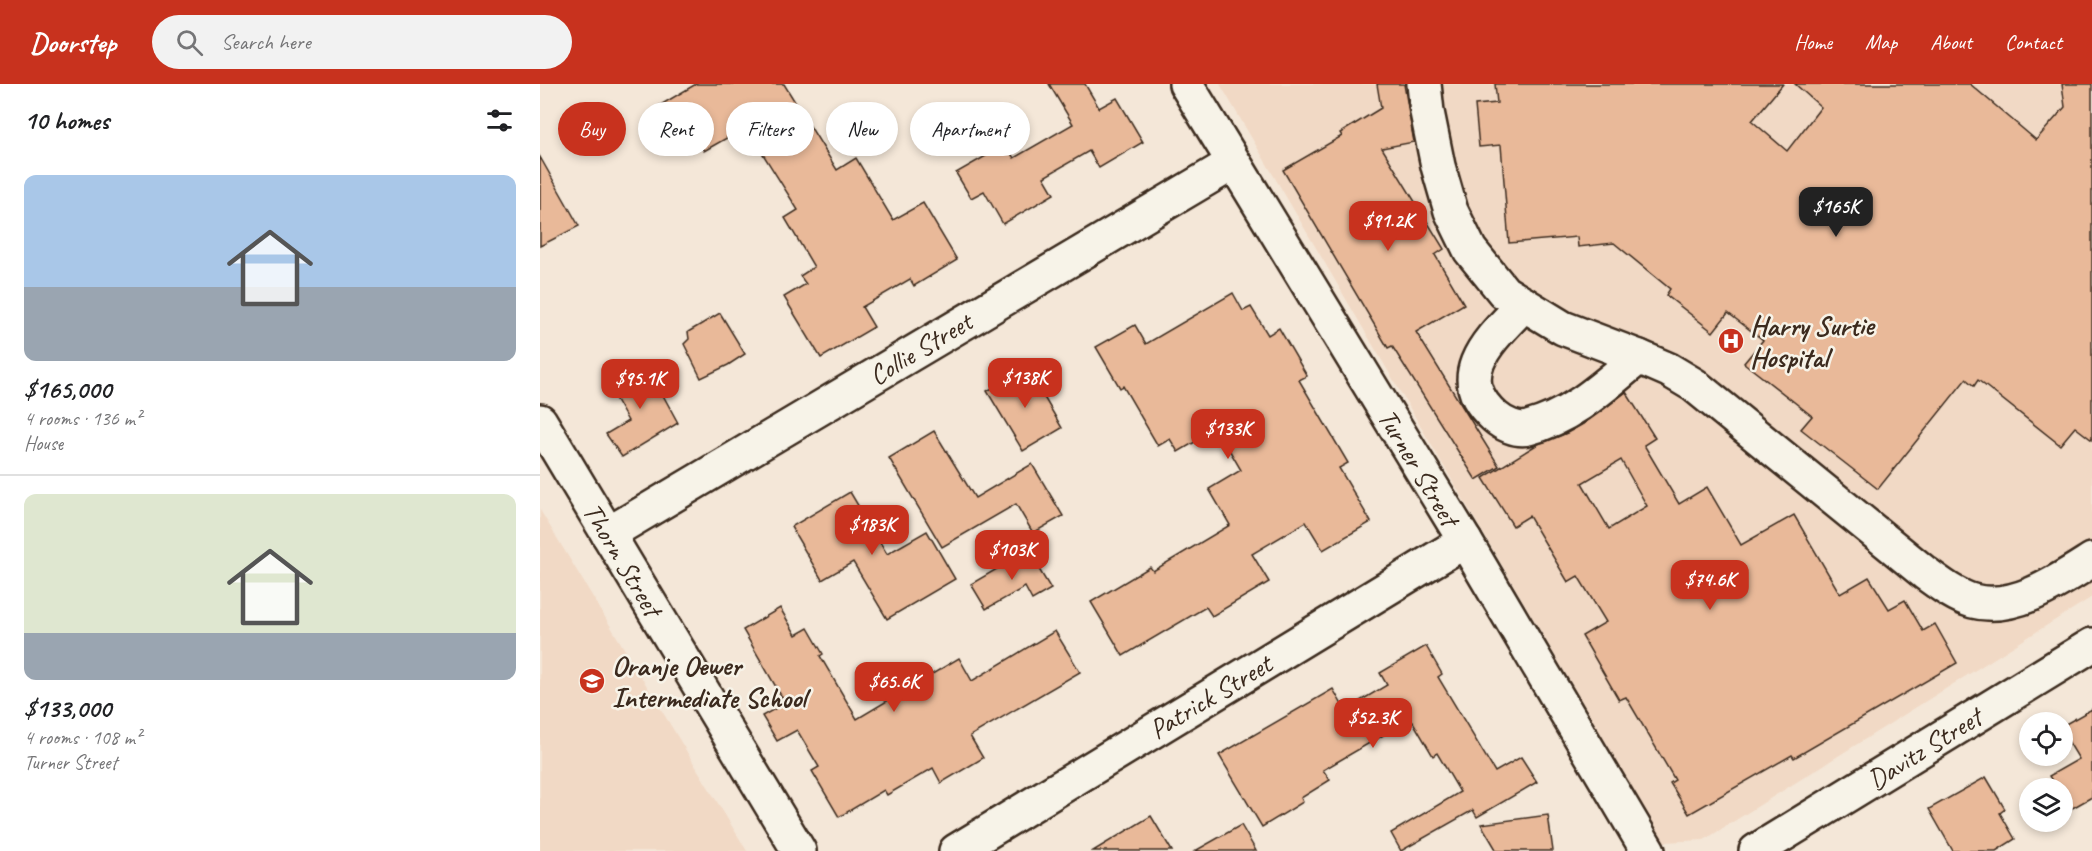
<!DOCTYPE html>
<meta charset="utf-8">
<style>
:root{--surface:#fff;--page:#f2f2f2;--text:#202124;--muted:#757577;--line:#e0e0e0;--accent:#c8321e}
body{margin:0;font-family:Caveat,sans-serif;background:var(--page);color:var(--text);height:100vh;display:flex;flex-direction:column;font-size:22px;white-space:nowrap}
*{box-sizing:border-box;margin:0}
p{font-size:20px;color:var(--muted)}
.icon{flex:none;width:33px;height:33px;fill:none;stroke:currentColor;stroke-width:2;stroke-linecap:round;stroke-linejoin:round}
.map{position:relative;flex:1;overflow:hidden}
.panel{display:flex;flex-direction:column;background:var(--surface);width:540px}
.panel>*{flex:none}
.top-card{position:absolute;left:18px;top:18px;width:570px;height:54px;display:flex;gap:12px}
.fabs{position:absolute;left:1479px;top:628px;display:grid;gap:12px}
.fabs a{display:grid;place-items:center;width:54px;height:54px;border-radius:50%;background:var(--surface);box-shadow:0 3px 9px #0003;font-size:30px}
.price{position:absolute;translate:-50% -51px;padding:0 14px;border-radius:12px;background:var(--accent);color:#fff;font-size:20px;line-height:39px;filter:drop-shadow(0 2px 3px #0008)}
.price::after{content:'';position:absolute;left:50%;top:36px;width:18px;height:14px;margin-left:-9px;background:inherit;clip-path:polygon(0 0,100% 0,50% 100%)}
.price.active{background:#222;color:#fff}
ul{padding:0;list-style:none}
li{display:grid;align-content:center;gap:12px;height:318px;padding:0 24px}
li+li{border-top:2px solid var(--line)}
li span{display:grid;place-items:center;height:186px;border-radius:12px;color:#555}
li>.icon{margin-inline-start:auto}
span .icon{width:108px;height:108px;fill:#fffc;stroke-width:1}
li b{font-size:26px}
h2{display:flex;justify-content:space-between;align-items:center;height:72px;padding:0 24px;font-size:26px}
.tag{padding:0 21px;border-radius:27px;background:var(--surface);box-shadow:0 3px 9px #0003;font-size:21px;line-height:54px}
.tag.active{background:var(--accent);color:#fff}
header{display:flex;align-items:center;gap:36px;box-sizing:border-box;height:84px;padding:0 30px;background:var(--accent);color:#fff}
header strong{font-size:28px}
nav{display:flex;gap:33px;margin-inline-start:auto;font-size:21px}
.search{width:420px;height:54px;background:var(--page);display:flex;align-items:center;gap:15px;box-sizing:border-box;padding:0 21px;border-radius:33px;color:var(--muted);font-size:22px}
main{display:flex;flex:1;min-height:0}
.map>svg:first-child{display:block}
.built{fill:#f1d9c5}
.building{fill:#e9b999;stroke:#3b2a1e;stroke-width:1.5;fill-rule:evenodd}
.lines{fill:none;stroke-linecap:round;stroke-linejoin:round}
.minor-casing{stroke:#3b2a1e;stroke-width:38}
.minor{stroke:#f7f3e8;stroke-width:33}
.labels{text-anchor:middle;stroke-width:5;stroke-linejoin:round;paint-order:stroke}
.poi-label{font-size:28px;font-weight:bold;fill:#3b2a1e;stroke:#f7f3e8;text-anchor:start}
.street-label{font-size:28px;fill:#3b2a1e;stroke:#f7f3e8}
</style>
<header>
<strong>Doorstep</strong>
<div class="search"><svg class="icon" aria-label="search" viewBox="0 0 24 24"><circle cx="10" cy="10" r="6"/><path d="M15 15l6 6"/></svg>Search here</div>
<nav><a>Home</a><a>Map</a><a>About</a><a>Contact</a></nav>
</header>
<main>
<section class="panel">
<h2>10 homes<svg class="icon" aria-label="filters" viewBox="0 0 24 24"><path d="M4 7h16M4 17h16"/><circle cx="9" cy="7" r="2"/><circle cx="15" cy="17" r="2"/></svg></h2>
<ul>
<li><span style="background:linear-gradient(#a9c7e8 60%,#9aa5b1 0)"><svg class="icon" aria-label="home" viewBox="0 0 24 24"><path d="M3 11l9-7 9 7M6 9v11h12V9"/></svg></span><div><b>$165,000</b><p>4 rooms · 136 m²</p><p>House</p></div></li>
<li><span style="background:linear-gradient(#dfe7d0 75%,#9aa5b1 0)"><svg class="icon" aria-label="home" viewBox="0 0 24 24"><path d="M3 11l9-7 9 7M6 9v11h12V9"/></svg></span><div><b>$133,000</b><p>4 rooms · 108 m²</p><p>Turner Street</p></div></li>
</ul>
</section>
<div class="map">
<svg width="1552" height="767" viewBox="0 0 1552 767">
<rect width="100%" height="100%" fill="#f4e7d8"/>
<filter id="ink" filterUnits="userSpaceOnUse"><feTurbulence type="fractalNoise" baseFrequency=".0167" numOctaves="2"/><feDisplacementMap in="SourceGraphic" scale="12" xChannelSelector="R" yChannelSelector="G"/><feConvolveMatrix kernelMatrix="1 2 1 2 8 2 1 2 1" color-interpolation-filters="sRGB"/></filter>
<g filter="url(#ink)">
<g class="built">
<path d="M680 0H1552V513L1164 756 1124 758Z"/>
<path d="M0 426 207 767H0Z"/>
</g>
<g class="building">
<path d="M156 0H244L297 86 316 74 353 136 383 119 417 176 374 202 370 195 322 223 334 243 281 274 244 213 266 200 260 192 274 183 245 134 258 126 206 43 164 67 158 58 141 66 117 23Z"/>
<path d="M509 0H545L559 24 577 14 603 58 559 84 549 67 504 93 514 110 463 140 444 107 431 114 416 89 465 61 474 74 533 40Z"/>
<path d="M837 0H864L874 58 842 64 904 165 895 171 924 220 876 248 959 382 936 396 852 262 848 264 743 86 802 52 800 49 841 24Z"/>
<path d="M955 0H1243L1212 37 1247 67 1281 23 1255 0H1430L1496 56 1525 23 1522 0H1552V356L1535 343 1520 361 1438 296 1434 302 1426 295 1338 405 1261 345 1272 332 1204 279 1223 256 1188 229 1173 248 1126 211 1130 205 1074 159 1038 163 1037 153 969 159 961 61 939 63 935 21 957 19Z"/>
<path d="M0 73 39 142 0 162Z"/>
<path d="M693 209 703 227 711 223 728 251 739 244 767 292 759 296 808 379 799 384 831 438 783 466 766 438 712 470 729 498 672 532 666 523 583 572 551 518 610 483 613 487 690 441 669 405 701 386 677 345 638 368 630 355 618 362 583 302 580 304 556 263 595 241 606 260Z"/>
<path d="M180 229 205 270 188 281 161 294 144 260 149 255 148 248Z"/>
<path d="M105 278 138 339 82 373 66 350 88 337 68 302Z"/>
<path d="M487 284 522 344 483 367 447 307Z"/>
<path d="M1086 308 1115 354 1104 361 1139 420 1167 403 1201 461 1254 431 1300 510 1329 493 1349 525 1365 516 1383 547 1395 540 1417 579 1254 674 1252 671 1149 730 1130 699 1135 696 1086 613 1079 616 1042 552 1066 538 1038 492 1028 498 989 432 973 442 943 394 998 360 1027 349 1043 340ZM1081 376 1107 422 1069 445 1042 399Z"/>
<path d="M394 347 435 414 492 380 523 432 493 449 476 420 402 463 349 374Z"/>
<path d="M310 408 347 470 387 447 415 495 347 535 313 478 282 496 251 443Z"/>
<path d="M488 467 511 505 492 516 485 503 446 525 431 500Z"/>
<path d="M240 524 256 551 268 544 283 570 280 572 317 635 419 574 432 597 515 547 540 588 430 652 443 674 401 699 393 684 347 711 344 706 299 733 272 687 279 683 257 646 237 657 222 632 242 621 240 617 243 615 203 546Z"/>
<path d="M886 562 902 590 898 593 955 688 981 673 997 698 937 733 933 726 861 767 851 749 920 708 897 669 893 672 873 638 859 646 857 643 783 686 790 696 761 714 763 718 722 743 679 671 793 605 805 626 847 601 840 589Z"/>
<path d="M1552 625V713L1529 726 1522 715V705H1517L1509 692 1539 675 1522 647V642Z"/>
<path d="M1446 693 1465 725 1460 729 1475 755 1456 767H1413L1389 725Z"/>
<path d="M1008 731 1013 767H957L941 740Z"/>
<path d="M611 732 632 767H553Z"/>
<path d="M701 741 716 767H655Z"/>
</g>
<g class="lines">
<g class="minor-casing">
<g id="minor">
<path d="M646 0 925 457 1108 767"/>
<path d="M884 0 887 28 898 82 911 127 930 166 964 208 1023 244 1099 273 1129 286 1154 301 1385 489C1399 499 1415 512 1433 517 1474 528 1519 497 1552 476"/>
<path d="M984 220C953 253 907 291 955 333 963 340 977 347 988 344 1032 333 1065 301 1099 273"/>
<path d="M0 337 259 767"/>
<path d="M68 450 693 79"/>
<path d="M416 767 925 457"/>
<path d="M1216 767 1552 561"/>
</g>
</g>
<use href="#minor" class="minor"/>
</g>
</g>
<defs>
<g id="hospital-disc" transform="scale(1.35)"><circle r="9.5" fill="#c8321e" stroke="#f7f3e8"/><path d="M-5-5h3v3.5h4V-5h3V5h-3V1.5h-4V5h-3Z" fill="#fff"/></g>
<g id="school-disc" transform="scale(1.35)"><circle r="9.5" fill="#c8321e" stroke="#f7f3e8"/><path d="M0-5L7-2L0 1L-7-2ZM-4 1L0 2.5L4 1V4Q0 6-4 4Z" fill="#fff"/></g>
</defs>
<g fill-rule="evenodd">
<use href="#hospital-disc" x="1191" y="257"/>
<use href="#school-disc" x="52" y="597"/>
</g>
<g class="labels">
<g class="poi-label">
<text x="1210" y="251">Harry Surtie<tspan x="1210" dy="32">Hospital</tspan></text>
<text x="72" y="591">Oranje Oewer<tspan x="72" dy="32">Intermediate School</tspan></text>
</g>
<g class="street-label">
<text transform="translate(380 264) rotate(-31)" y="10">Collie Street</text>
<text transform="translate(879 383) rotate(59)" y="10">Turner Street</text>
<text transform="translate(83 475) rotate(59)" y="10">Thorn Street</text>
<text transform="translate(670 612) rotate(-31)" y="10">Patrick Street</text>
<text transform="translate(1384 664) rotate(-32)" y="10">Davitz Street</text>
</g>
</g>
</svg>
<div class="fabs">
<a><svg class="icon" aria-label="locate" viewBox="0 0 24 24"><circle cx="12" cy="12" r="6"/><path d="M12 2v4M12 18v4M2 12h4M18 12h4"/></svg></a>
<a><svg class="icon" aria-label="layers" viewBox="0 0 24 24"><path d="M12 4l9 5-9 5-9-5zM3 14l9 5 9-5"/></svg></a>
</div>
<b class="price active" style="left:1296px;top:154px">$165K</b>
<b class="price" style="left:848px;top:168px">$91.2K</b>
<b class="price" style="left:485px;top:325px">$138K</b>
<b class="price" style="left:100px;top:326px">$95.1K</b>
<b class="price" style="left:688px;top:376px">$133K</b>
<b class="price" style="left:332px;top:472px">$183K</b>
<b class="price" style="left:472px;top:497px">$103K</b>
<b class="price" style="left:1170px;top:527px">$74.6K</b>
<b class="price" style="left:354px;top:629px">$65.6K</b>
<b class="price" style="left:833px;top:665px">$52.3K</b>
<div class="top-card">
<a class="tag active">Buy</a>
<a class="tag">Rent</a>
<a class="tag">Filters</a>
<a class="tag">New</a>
<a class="tag">Apartment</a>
</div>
</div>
</main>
